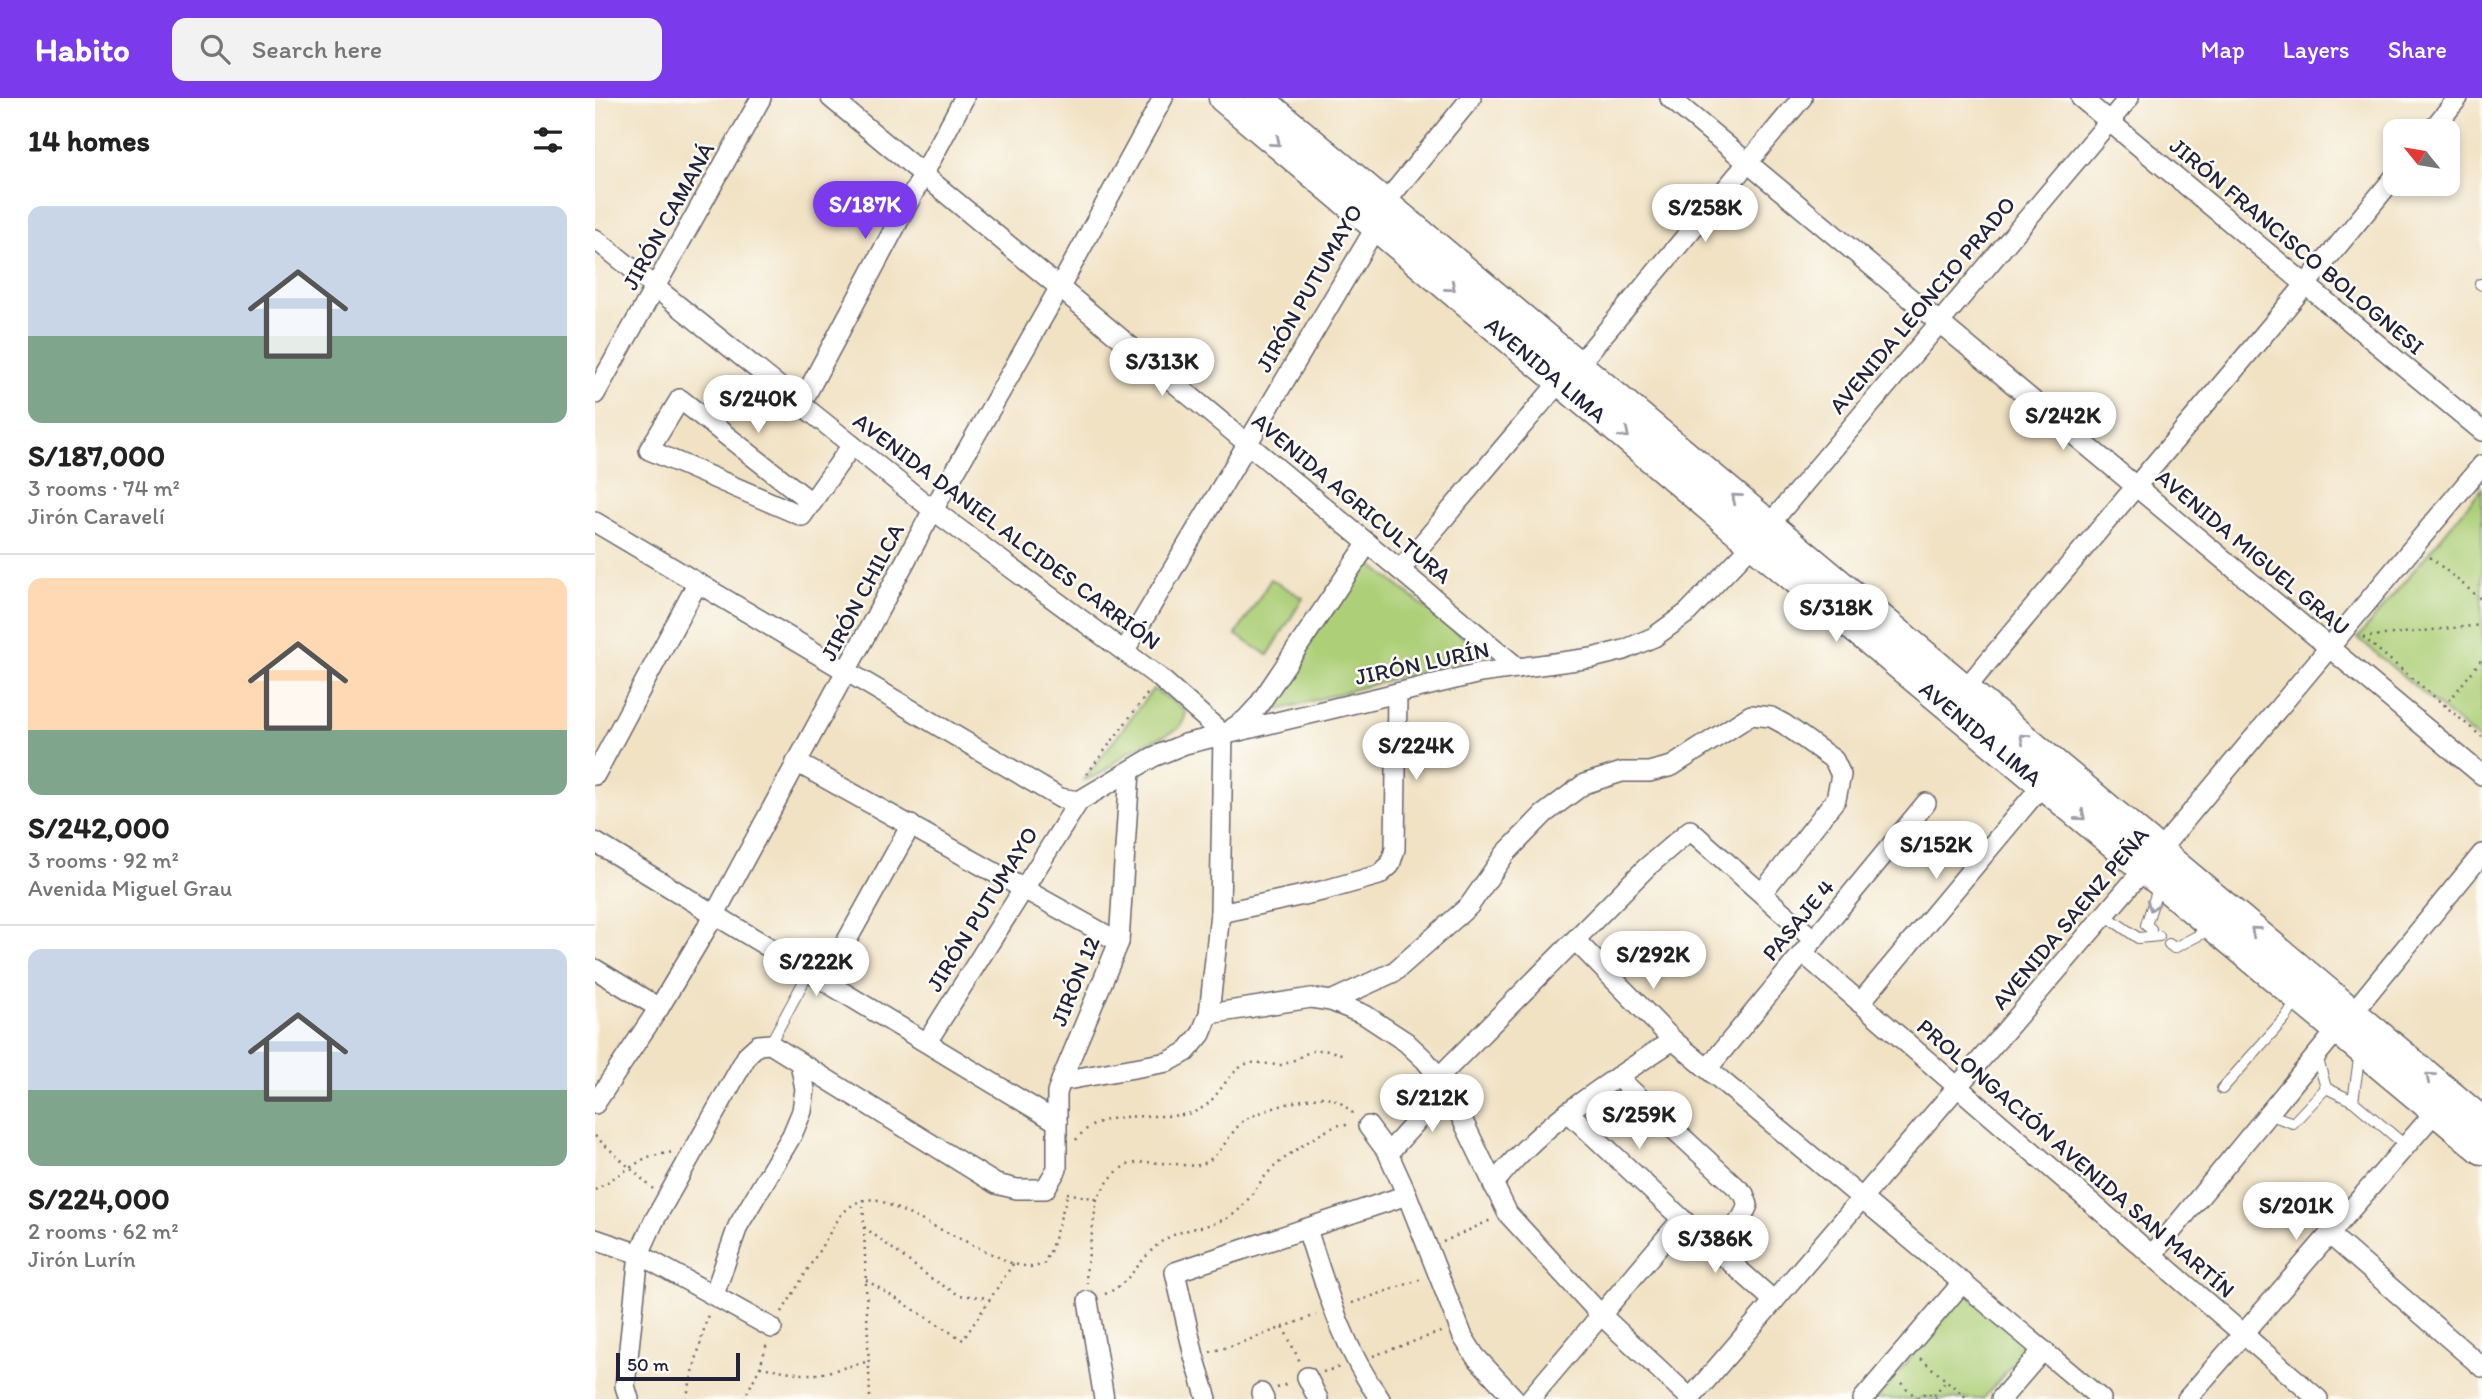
<!DOCTYPE html>
<meta charset="utf-8">
<style>
:root{--surface:#fff;--page:#f2f2f2;--text:#222;--muted:#767676;--line:#e0e0e0;--accent:#7c3aed}
body{margin:0;font-family:Itim,sans-serif;background:var(--page);color:var(--text);height:100vh;display:flex;flex-direction:column;font-size:26px;white-space:nowrap}
*{box-sizing:border-box;margin:0}
p{font-size:23px;color:var(--muted)}
.icon{flex:none;width:38px;height:38px;fill:none;stroke:currentColor;stroke-width:2;stroke-linecap:round;stroke-linejoin:round}
.map{position:relative;flex:1;overflow:hidden}
.side{display:flex;flex-direction:column;background:var(--surface);width:595px}
.side>*{flex:none}
.needle{width:46px;rotate:300deg}
.buttons{position:absolute;left:1788px;top:21px;display:grid;gap:14px}
.buttons a{display:grid;place-items:center;width:77px;height:77px;border-radius:14px;background:var(--surface);box-shadow:0 4px 10px #0003;font-size:35px}
.scale{position:absolute;left:21px;bottom:18px;width:124px;box-sizing:border-box;padding-left:7px;border:4px solid #22223b;border-top:0;font-size:19px;line-height:24px;white-space:nowrap;color:#22223b;-webkit-text-stroke:5px #fdfcf7;paint-order:stroke}
.price{position:absolute;translate:-50% -60px;padding:0 16px;border-radius:24px;background:#fff;color:#222;font-size:23px;line-height:46px;filter:drop-shadow(0 2px 4px #0008)}
.price::after{content:'';position:absolute;left:50%;top:42px;width:21px;height:16px;margin-left:-10px;background:inherit;clip-path:polygon(0 0,100% 0,50% 100%)}
.price.current{background:var(--accent);color:#fff}
ul{padding:0;list-style:none}
li{display:grid;align-content:center;gap:14px;height:371px;padding:0 28px}
li+li{border-top:2px solid var(--line)}
li span{display:grid;place-items:center;height:217px;border-radius:14px;color:#555}
li>.icon{margin-inline-start:auto}
span .icon{width:126px;height:126px;fill:#fffc;stroke-width:1}
li b{font-size:30px}
h2{display:flex;justify-content:space-between;align-items:center;height:84px;padding:0 28px;font-size:30px}
header{display:flex;align-items:center;gap:42px;box-sizing:border-box;height:98px;padding:0 35px;background:var(--accent);color:#fff}
header strong{font-size:33px}
nav{display:flex;gap:38px;margin-inline-start:auto;font-size:24px}
.search{width:490px;height:63px;background:var(--page);display:flex;align-items:center;gap:18px;box-sizing:border-box;padding:0 24px;border-radius:14px;color:var(--muted);font-size:26px}
main{display:flex;flex:1;min-height:0}
.map>svg:first-child{display:block}
.green{fill:#adcf78;stroke:#68785a;stroke-width:2}
.lines{fill:none;stroke-linecap:round;stroke-linejoin:round}
.lane-casing{stroke:#6a656b;stroke-width:12}
.street-casing{stroke:#6a656b;stroke-width:22}
.secondary-casing{stroke:#6a656b;stroke-width:31}
.path{stroke:#6a656b;stroke-width:2.5;stroke-dasharray:2 5;stroke-linecap:butt}
.lane{stroke:#fff;stroke-width:10}
.street{stroke:#fff;stroke-width:19}
.secondary{stroke:#fff;stroke-width:28}
.oneway{stroke:#9c9ca7}
.labels{text-anchor:middle;stroke-width:5;stroke-linejoin:round;paint-order:stroke}
.street-label{font-size:23px;fill:#22223b;stroke:#fdfcf7}
</style>
<header>
<strong>Habito</strong>
<div class="search"><svg class="icon" aria-label="search" viewBox="0 0 24 24"><circle cx="10" cy="10" r="6"/><path d="M15 15l6 6"/></svg>Search here</div>
<nav><a>Map</a><a>Layers</a><a>Share</a></nav>
</header>
<main>
<section class="side">
<h2>14 homes<svg class="icon" aria-label="filters" viewBox="0 0 24 24"><path d="M4 7h16M4 17h16"/><circle cx="9" cy="7" r="2"/><circle cx="15" cy="17" r="2"/></svg></h2>
<ul>
<li><span style="background:linear-gradient(#c9d6e8 60%,#7fa58c 0)"><svg class="icon" aria-label="home" viewBox="0 0 24 24"><path d="M3 11l9-7 9 7M6 9v11h12V9"/></svg></span><div><b>S/187,000</b><p>3 rooms · 74 m²</p><p>Jirón Caravelí</p></div></li>
<li><span style="background:linear-gradient(#ffd9b3 70%,#7fa58c 0)"><svg class="icon" aria-label="home" viewBox="0 0 24 24"><path d="M3 11l9-7 9 7M6 9v11h12V9"/></svg></span><div><b>S/242,000</b><p>3 rooms · 92 m²</p><p>Avenida Miguel Grau</p></div></li>
<li><span style="background:linear-gradient(#c9d6e8 65%,#7fa58c 0)"><svg class="icon" aria-label="home" viewBox="0 0 24 24"><path d="M3 11l9-7 9 7M6 9v11h12V9"/></svg></span><div><b>S/224,000</b><p>2 rooms · 62 m²</p><p>Jirón Lurín</p></div></li>
</ul>
</section>
<div class="map">
<svg width="1887" height="1301" viewBox="0 0 1887 1301">
<rect width="100%" height="100%" fill="#fdfcf7"/>
<filter id="ink" filterUnits="userSpaceOnUse"><feTurbulence type="fractalNoise" baseFrequency=".0143" numOctaves="2"/><feDisplacementMap in="SourceGraphic" scale="14" xChannelSelector="R" yChannelSelector="G"/><feConvolveMatrix kernelMatrix="1 2 1 2 8 2 1 2 1" color-interpolation-filters="sRGB"/></filter>
<filter id="wash" filterUnits="userSpaceOnUse"><feTurbulence type="fractalNoise" baseFrequency=".00686" numOctaves="4" result="noise"/><feDisplacementMap in="SourceGraphic" scale="28" xChannelSelector="R" yChannelSelector="G"/><feGaussianBlur stdDeviation="1.57" result="paint"/><feColorMatrix in="noise" values="0 0 0 0 0 0 0 0 0 0 0 0 0 0 0 0 0 1.4 0 .05"/><feComposite in="paint" operator="in"/></filter>
<g filter="url(#wash)">
<rect width="100%" height="100%" fill="#f1e2c4"/>
<g class="green">
<path d="M1887 390V645L1763 540Z"/>
<path d="M772 463 889 556 661 618Z"/>
<path d="M676 481 708 500 673 557 641 537Z"/>
<path d="M558 591 588 610 591 615 589 622 583 631 534 653 505 676 489 682Z"/>
<path d="M1371 1195 1433 1248 1388 1301H1281Z"/>
</g>
</g>
<g filter="url(#ink)">
<g class="lines">
<g class="lane-casing">
<g id="lane">
<path d="M1885 186 1887 187"/>
<path d="M1510 817 1543 840 1564 838"/>
<path d="M1556 831 1551 827 1564 787"/>
<path d="M1574 846 1579 850 1616 831"/>
<path d="M175 946 215 872"/>
<path d="M1765 954 1758 1003 1811 1048"/>
<path d="M1722 958 1731 990 1758 1003"/>
<path d="M1627 991 1691 919 1702 902"/>
<path d="M1673 1016 1698 1025 1731 990"/>
</g>
</g>
<g class="street-casing">
<g id="street">
<path d="M236 0 923 570"/>
<path d="M1075 0 1887 677"/>
<path d="M1486 0 1887 333"/>
<path d="M1836 33 1863 0"/>
<path d="M0 141 338 412 565 580 628 636"/>
<path d="M983 267 1207 0"/>
<path d="M0 296 166 0"/>
<path d="M206 306 369 0"/>
<path d="M217 405 85 301 54 352 207 418 257 347"/>
<path d="M0 424 465 700 484 703"/>
<path d="M805 472 966 282"/>
<path d="M530 552 782 127 790 105 876 0"/>
<path d="M1371 590C1514 419 1660 250 1801 77"/>
<path d="M638 630 650 622 663 608 773 445"/>
<path d="M201 664 524 844"/>
<path d="M0 677 102 486"/>
<path d="M484 703 558 659 590 646 885 575 997 560 1029 552 1059 539 1092 515 1158 446 1534 0"/>
<path d="M0 744 462 1024"/>
<path d="M625 815 727 793 784 777 795 767 800 751 802 595"/>
<path d="M980 842 1078 942 1506 1301"/>
<path d="M1208 855 1723 1301"/>
<path d="M0 871 64 910"/>
<path d="M230 882 316 727"/>
<path d="M736 903 799 874 874 808 910 756 949 716 989 686 1027 674H1054L1077 668 1156 617 1176 619 1189 626 1239 662 1246 677 1241 701 1167 795"/>
<path d="M1265 905 1448 686"/>
<path d="M1758 914 1887 756"/>
<path d="M614 916 716 900 736 903 770 917 811 944 830 962 852 990 913 1116 1006 1217 1096 1301"/>
<path d="M332 944 484 703"/>
<path d="M1113 970 1331 705"/>
<path d="M844 979 1051 770 1095 732 1219 842"/>
<path d="M1022 979 1149 1096 1153 1107 1148 1118 1122 1153"/>
<path d="M466 983 573 964 591 954 606 936 614 916 625 815 628 636"/>
<path d="M0 1006 64 910 120 816 338 412 465 189 568 0"/>
<path d="M973 1014 1087 1121 1179 1203"/>
<path d="M773 1028 793 1055 812 1097 868 1239 880 1258 920 1301"/>
<path d="M793 1055 852 990"/>
<path d="M898 1087C945 1025 1014 985 1078 942"/>
<path d="M712 1131C731 1190 748 1250 785 1301"/>
<path d="M1734 1136 1887 1269"/>
<path d="M0 1141 44 1156 177 1230"/>
<path d="M1557 1157 1743 931"/>
<path d="M119 1197 143 1128 197 1037 207 1013 210 991 205 965"/>
<path d="M493 1203 509 1301"/>
<path d="M712 1279 723 1301"/>
<path d="M666 1295 669 1301"/>
<path d="M34 1301 30 1288 44 1156 59 1123 153 956 163 947 175 946 401 1086 422 1091H450L462 1071V995L466 983 524 844 535 673"/>
<path d="M612 1301 599 1258 580 1174 812 1097"/>
<path d="M935 1301 1087 1121"/>
<path d="M1095 1301 1549 771 1887 367"/>
<path d="M1268 1301 1368 1184"/>
<path d="M1406 1301 1448 1252"/>
<path d="M1592 1301 1841 1013"/>
</g>
</g>
<g class="secondary-casing">
<g id="secondary">
<path id="s1" d="M628 0 1158 446 1887 1052"/>
<path d="M664 0 1887 1023"/>
</g>
</g>
<g class="path">
<path d="M1835 459 1887 502"/>
<path d="M1768 539 1887 639"/>
<path d="M1768 539 1887 527"/>
<path d="M1850 608 1887 561"/>
<path d="M492 676 553 595"/>
<path d="M0 1038 58 1091"/>
<path d="M481 1042C504 1010 552 1021 586 1017 621 1013 623 985 647 968 659 961 671 967 684 967 698 966 709 953 724 952 733 952 742 955 750 957"/>
<path d="M0 1092 52 1059 78 1054"/>
<path d="M472 1095 502 1101C526 1059 536 1063 581 1066 589 1067 599 1069 607 1066 625 1059 633 1037 647 1024 656 1015 715 998 728 999 741 999 751 1009 760 1017"/>
<path d="M268 1101 275 1301"/>
<path d="M269 1129 337 1181 364 1197 394 1200"/>
<path d="M848 1144 896 1122"/>
<path d="M271 1182 368 1242 418 1166"/>
<path d="M492 1186 491 1175 502 1101"/>
<path d="M510 1196C536 1186 546 1157 569 1142 591 1128 617 1131 639 1116 654 1104 661 1088 673 1075 683 1063 730 1030 745 1027 746 1027 755 1027 756 1028"/>
<path d="M757 1205 827 1181"/>
<path d="M187 1214 245 1118C258 1105 265 1100 284 1102L418 1166 435 1169 448 1167 455 1154 473 1095"/>
<path d="M688 1229 705 1264"/>
<path d="M615 1254 640 1247 721 1217"/>
<path d="M778 1258 848 1233"/>
<path d="M1326 1261 1373 1301"/>
<path d="M165 1269 208 1276H224L271 1264"/>
<path d="M728 1274 745 1269"/>
<path d="M1306 1285 1322 1300"/>
<path d="M682 1290 695 1285"/>
<path d="M1339 1297 1350 1284"/>
<path d="M1322 1300 1332 1294 1342 1301"/>
<path d="M91 1301 113 1216"/>
<path d="M149 1301 165 1269 172 1245"/>
</g>
<use href="#lane" class="lane"/>
<use href="#street" class="street"/>
<use href="#secondary" class="secondary"/>
</g>
<defs><path id="oneway-chevron" d="M-2-3.5L2.5 0L-2 3.5" fill="none" stroke-width="1.6" stroke-linecap="round" stroke-linejoin="round" transform="scale(1.75)"/></defs>
<g class="oneway">
<use href="#oneway-chevron" transform="translate(681 44) rotate(40)"/>
<use href="#oneway-chevron" transform="translate(856 189) rotate(40)"/>
<use href="#oneway-chevron" transform="translate(1030 336) rotate(40)"/>
<use href="#oneway-chevron" transform="translate(1141 400) rotate(-140)"/>
<use href="#oneway-chevron" transform="translate(1429 640) rotate(-140)"/>
<use href="#oneway-chevron" transform="translate(1486 718) rotate(40)"/>
<use href="#oneway-chevron" transform="translate(1557 808) rotate(108)"/>
<use href="#oneway-chevron" transform="translate(1660 833) rotate(-140)"/>
<use href="#oneway-chevron" transform="translate(1835 979) rotate(-140)"/>
</g>
</g>
<g class="labels">
<g class="street-label">
<text transform="translate(73 118) rotate(-61)" y="8">JIRÓN CAMANÁ</text>
<text transform="translate(1702 148) rotate(40)" y="8">JIRÓN FRANCISCO BOLOGNESI</text>
<text transform="translate(714 190) rotate(-60)" y="8">JIRÓN PUTUMAYO</text>
<text transform="translate(1327 207) rotate(-50)" y="8">AVENIDA LEONCIO PRADO</text>
<text dy="8" stroke="none"><textPath href="#s1" startOffset="422">AVENIDA LIMA</textPath></text>
<text transform="translate(757 400) rotate(40)" y="8">AVENIDA AGRICULTURA</text>
<text transform="translate(412 433) rotate(37)" y="8">AVENIDA DANIEL ALCIDES CARRIÓN</text>
<text transform="translate(1658 454) rotate(40)" y="8">AVENIDA MIGUEL GRAU</text>
<text transform="translate(267 494) rotate(-62)" y="8">JIRÓN CHILCA</text>
<text transform="translate(827 565) rotate(-12)" y="8">JIRÓN LURÍN</text>
<text dy="8" stroke="none"><textPath href="#s1" startOffset="989">AVENIDA LIMA</textPath></text>
<text transform="translate(387 811) rotate(-58)" y="8">JIRÓN PUTUMAYO</text>
<text transform="translate(1475 820) rotate(-50)" y="8">AVENIDA SAENZ PEÑA</text>
<text transform="translate(1203 822) rotate(-50)" y="8">PASAJE 4</text>
<text transform="translate(480 883) rotate(-68)" y="8">JIRÓN 12</text>
<text transform="translate(1481 1060) rotate(41)" y="8">PROLONGACIÓN AVENIDA SAN MARTÍN</text>
</g>
</g>
</svg>
<div class="buttons">
<a><svg class="needle" viewBox="-14 -14 28 28"><path d="M0-13l5 13h-10z" fill="#e53935"/><path d="M0 13l5-13h-10z" fill="#767676"/></svg></a>
</div>
<div class="scale">50 m</div>
<b class="price current" style="left:270px;top:143px">S/187K</b>
<b class="price" style="left:1110px;top:146px">S/258K</b>
<b class="price" style="left:567px;top:300px">S/313K</b>
<b class="price" style="left:163px;top:337px">S/240K</b>
<b class="price" style="left:1468px;top:354px">S/242K</b>
<b class="price" style="left:1241px;top:546px">S/318K</b>
<b class="price" style="left:821px;top:684px">S/224K</b>
<b class="price" style="left:1341px;top:783px">S/152K</b>
<b class="price" style="left:1058px;top:893px">S/292K</b>
<b class="price" style="left:221px;top:900px">S/222K</b>
<b class="price" style="left:837px;top:1036px">S/212K</b>
<b class="price" style="left:1044px;top:1053px">S/259K</b>
<b class="price" style="left:1701px;top:1144px">S/201K</b>
<b class="price" style="left:1120px;top:1177px">S/386K</b>
</div>
</main>
